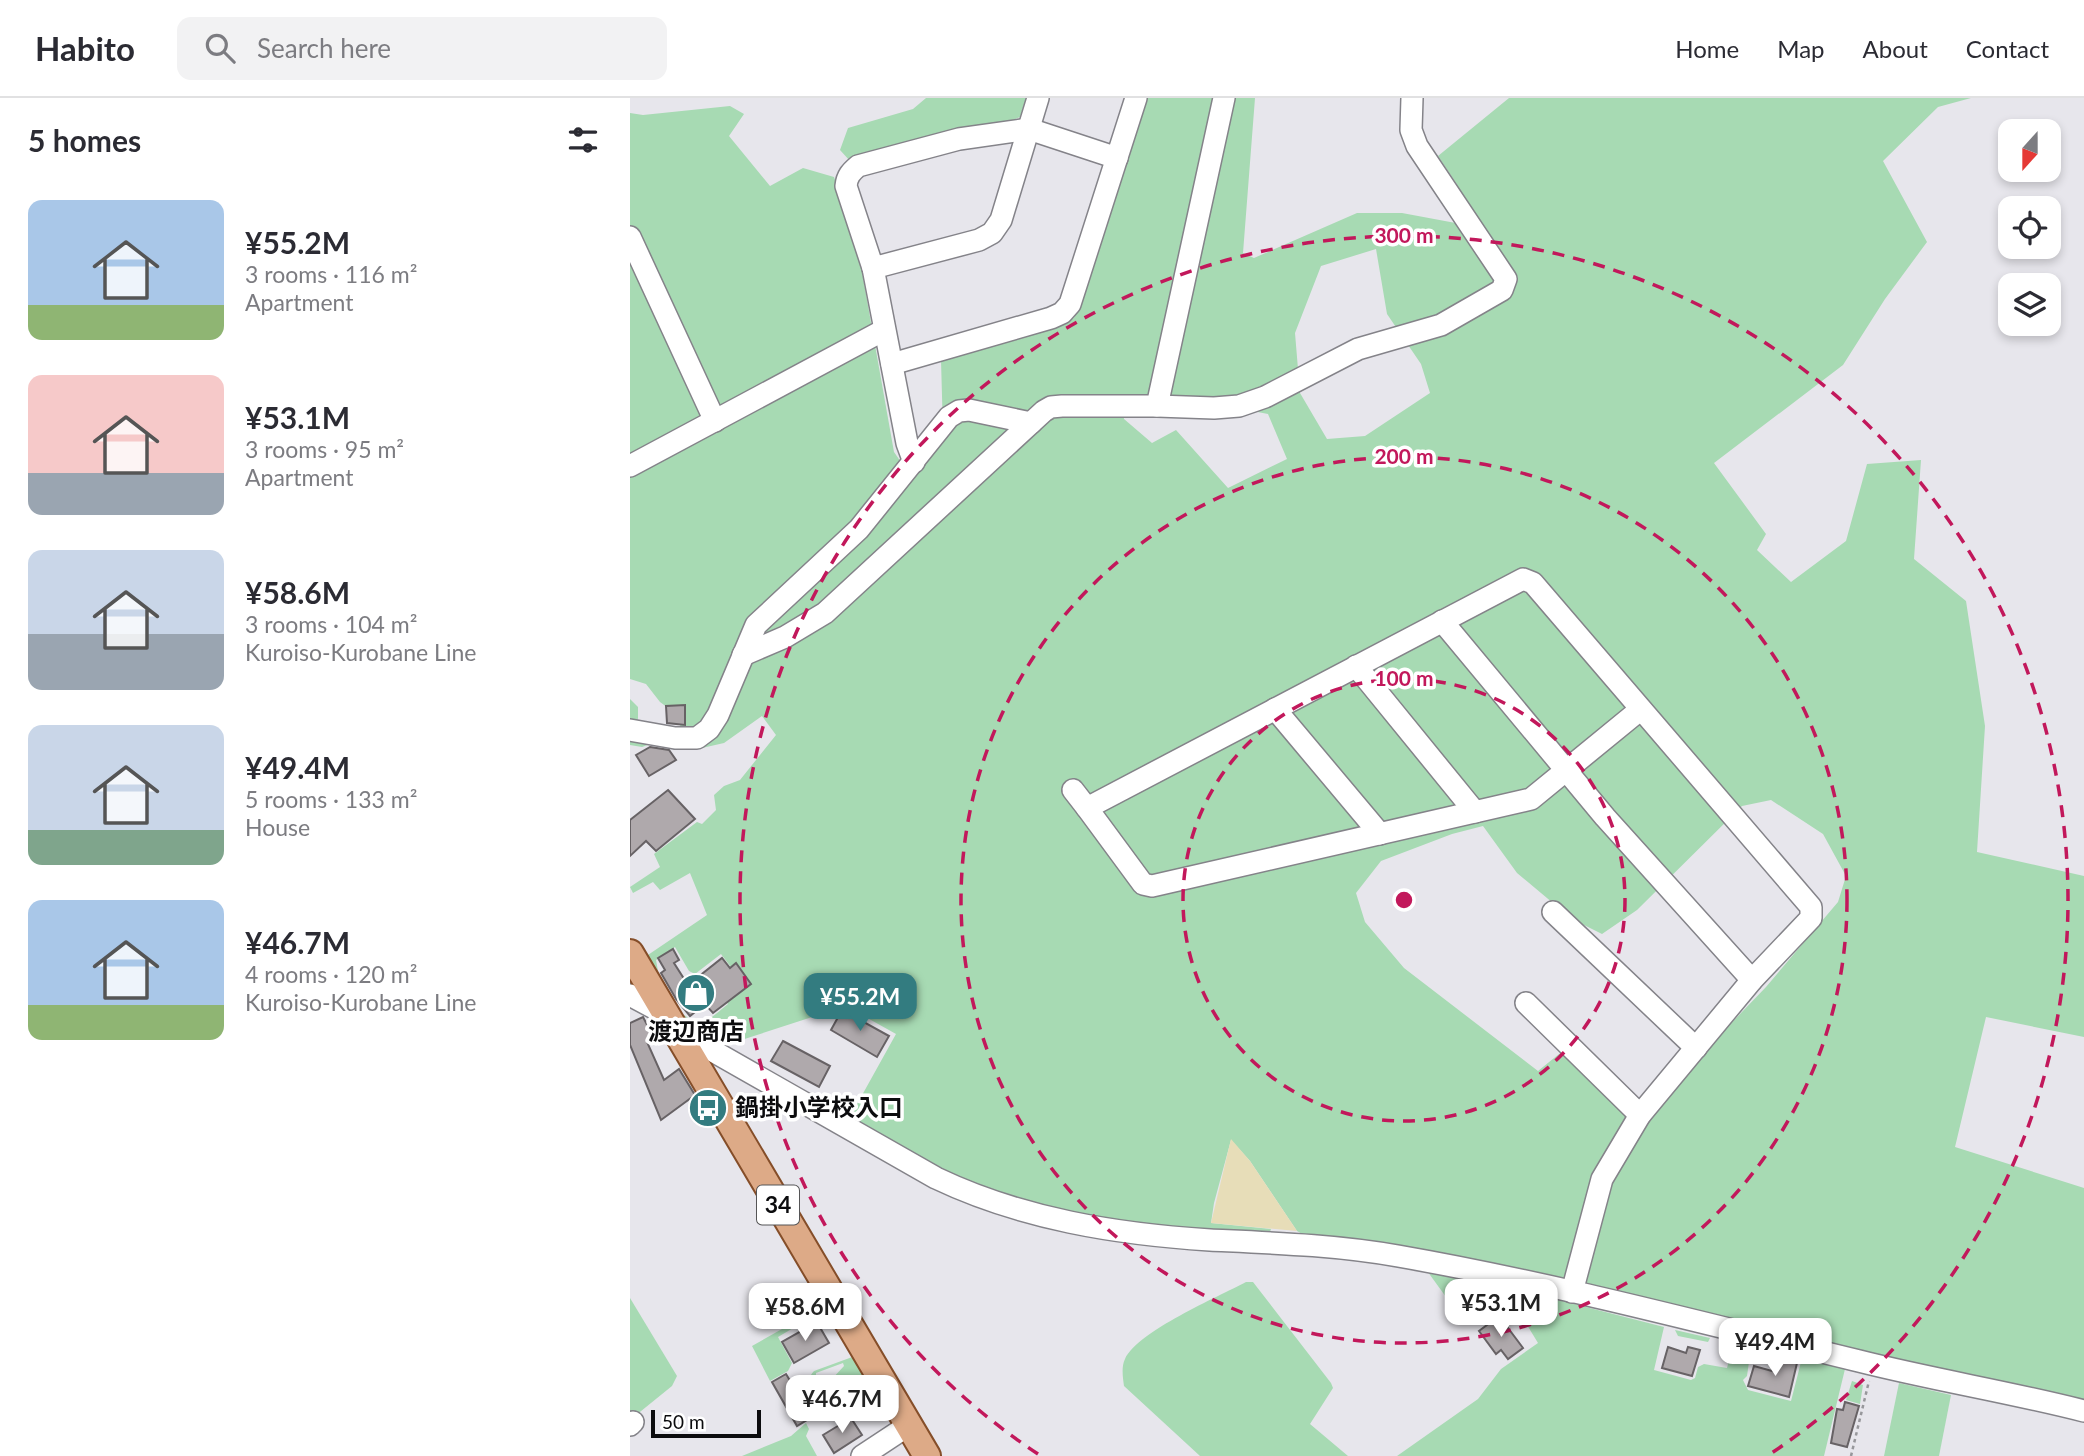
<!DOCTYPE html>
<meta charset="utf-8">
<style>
:root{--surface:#fff;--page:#f2f2f3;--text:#2b2b33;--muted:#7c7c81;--line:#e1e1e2;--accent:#337c80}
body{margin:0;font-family:Lato,"Noto Sans JP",sans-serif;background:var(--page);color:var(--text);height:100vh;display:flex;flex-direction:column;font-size:26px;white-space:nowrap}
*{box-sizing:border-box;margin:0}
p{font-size:23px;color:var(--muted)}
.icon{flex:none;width:38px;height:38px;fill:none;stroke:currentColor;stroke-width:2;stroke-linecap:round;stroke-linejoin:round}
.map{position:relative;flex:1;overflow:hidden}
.drawer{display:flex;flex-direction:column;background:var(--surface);width:630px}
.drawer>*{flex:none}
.needle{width:46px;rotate:201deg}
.buttons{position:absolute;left:1368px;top:21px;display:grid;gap:14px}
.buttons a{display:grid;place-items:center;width:63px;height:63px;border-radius:14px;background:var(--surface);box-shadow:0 4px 10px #0003;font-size:35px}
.scale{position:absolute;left:21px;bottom:18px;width:110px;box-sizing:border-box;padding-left:7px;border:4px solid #0c0c0e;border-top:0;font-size:19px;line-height:24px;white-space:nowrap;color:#0c0c0e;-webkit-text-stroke:5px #fff;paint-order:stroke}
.price{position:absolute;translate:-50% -60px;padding:0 16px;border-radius:14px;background:#fff;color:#222;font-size:23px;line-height:46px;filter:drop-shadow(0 2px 4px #0008)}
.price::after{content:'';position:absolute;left:50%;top:42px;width:21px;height:16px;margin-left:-10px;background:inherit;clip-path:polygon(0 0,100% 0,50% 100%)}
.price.on{background:var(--accent);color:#fff}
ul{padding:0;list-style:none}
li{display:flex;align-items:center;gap:21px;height:175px;padding:0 28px}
li span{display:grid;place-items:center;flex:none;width:196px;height:140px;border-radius:14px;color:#555}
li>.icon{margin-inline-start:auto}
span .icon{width:84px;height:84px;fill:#fffc;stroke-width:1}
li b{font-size:30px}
h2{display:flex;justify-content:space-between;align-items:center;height:84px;padding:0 28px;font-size:30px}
header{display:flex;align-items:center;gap:42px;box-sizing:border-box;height:98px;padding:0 35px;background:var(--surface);border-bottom:2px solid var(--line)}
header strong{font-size:33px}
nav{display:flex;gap:38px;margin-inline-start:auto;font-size:24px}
.search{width:490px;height:63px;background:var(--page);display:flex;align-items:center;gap:18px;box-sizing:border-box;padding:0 24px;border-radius:14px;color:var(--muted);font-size:26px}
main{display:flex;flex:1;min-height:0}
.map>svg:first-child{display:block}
.green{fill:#a7dab3;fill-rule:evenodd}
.sand{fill:#e7ddb8}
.building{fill:#afa9ac;stroke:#676265;stroke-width:2}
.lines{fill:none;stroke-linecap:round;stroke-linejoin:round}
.minor-casing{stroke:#848389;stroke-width:24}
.major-casing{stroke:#854e29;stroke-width:30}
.path{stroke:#97979b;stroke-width:2.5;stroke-dasharray:3.5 3.5;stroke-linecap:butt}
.minor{stroke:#fff;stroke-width:21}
.major{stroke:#ddaa87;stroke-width:26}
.ring{fill:none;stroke:#c2185b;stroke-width:3.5;stroke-dasharray:12 9}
.labels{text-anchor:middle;stroke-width:7;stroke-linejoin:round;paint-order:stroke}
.shield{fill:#fff;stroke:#555556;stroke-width:2}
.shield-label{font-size:23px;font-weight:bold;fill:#0c0c0e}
.poi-label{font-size:24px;font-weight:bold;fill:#0c0c0e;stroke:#fff}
.centre{fill:#c2185b;stroke:#fff;stroke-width:3.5}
.ring-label{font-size:21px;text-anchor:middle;font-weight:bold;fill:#c2185b;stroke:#fff;stroke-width:7;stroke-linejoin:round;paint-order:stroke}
</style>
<header>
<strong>Habito</strong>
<div class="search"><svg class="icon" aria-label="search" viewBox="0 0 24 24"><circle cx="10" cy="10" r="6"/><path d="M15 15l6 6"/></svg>Search here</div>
<nav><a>Home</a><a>Map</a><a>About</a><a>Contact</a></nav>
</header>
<main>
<section class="drawer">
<h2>5 homes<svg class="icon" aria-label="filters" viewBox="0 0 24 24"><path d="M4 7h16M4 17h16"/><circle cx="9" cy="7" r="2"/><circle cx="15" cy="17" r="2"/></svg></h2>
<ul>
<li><span style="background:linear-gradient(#a9c7e8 75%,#8fb573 0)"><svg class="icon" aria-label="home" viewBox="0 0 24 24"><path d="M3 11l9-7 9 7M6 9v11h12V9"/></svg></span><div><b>¥55.2M</b><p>3 rooms · 116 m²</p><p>Apartment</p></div></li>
<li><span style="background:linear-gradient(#f6c9c9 70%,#9aa5b1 0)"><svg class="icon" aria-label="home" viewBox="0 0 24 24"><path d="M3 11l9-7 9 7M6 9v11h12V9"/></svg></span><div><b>¥53.1M</b><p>3 rooms · 95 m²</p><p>Apartment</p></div></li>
<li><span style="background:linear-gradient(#c9d6e8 60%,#9aa5b1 0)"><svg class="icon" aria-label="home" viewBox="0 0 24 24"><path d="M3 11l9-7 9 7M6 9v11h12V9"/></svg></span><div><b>¥58.6M</b><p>3 rooms · 104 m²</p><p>Kuroiso-Kurobane Line</p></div></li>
<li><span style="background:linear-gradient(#c9d6e8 75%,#7fa58c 0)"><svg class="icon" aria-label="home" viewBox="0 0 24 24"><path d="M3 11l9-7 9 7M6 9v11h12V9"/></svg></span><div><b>¥49.4M</b><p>5 rooms · 133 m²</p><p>House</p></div></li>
<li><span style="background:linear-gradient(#a9c7e8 75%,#8fb573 0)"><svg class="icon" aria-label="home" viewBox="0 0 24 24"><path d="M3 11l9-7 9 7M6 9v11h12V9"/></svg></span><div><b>¥46.7M</b><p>4 rooms · 120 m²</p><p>Kuroiso-Kurobane Line</p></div></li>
</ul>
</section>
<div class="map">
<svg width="1454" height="1358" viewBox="0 0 1454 1358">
<rect width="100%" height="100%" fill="#e7e6ec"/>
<g class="green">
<path d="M296 0H396L390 19 360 32 220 63 210 52 218 30 283 11Z"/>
<path d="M512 0H625L613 155 624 160 727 115H772L847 129 826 85 808 58 879 0H1341L1308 9 1253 63 1297 144 1255 201 1213 267 1084 365 1136 436 1127 452 1161 484 1216 443 1237 366 1291 362 1284 461 1336 503 1355 628 1347 754 1454 778V939L1356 919 1325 1049 1454 1090V1306L674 1137 667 1133 620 1063 601 1042 584 1105 581 1125 641 1131 639 1136 585 1134 494 1125 345 1093 222 1022 221 1017 266 936 216 908 96 947 58 927 51 918 54 917C74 932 81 919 98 906L89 893 107 877 91 856 65 876 59 873 45 849 26 862 28 873 26 882 12 861 77 817 60 775 30 792 23 784 3 795 0 789 30 769 24 756 67 724 72 726 86 712 84 697 94 688 110 682 146 637 132 618 94 645 72 650 61 643 52 632 45 615 30 604 16 586 0 581V15L13 17 100 8 114 16 99 38 140 88 173 70 204 79 226 140 264 354 282 380 313 334 311 262 444 220ZM746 151 757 216 791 266 800 295 735 338 697 341 670 295 665 235 691 168ZM492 303 591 307 638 316 657 361 598 390 546 332 522 345 494 321ZM1141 702 1193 736 1216 778 1208 804 1136 889 1085 942 1012 1026 934 952 908 973 774 870 735 824 726 795 751 763 822 736 853 728 887 775 942 821 972 836 1007 812 1112 708Z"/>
<path d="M0 601 8 609V620L6 630 23 645 12 649 0 647Z"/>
<path d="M795 1170 897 1195 892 1207 878 1205 860 1208 849 1194C837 1192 826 1191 816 1199Z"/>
<path d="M616 1184H623L701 1285 703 1290 680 1326 718 1358H570L494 1288C493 1280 491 1269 495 1261 508 1233 588 1199 616 1184Z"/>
<path d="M185 1196 196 1216 179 1226 175 1223 148 1239 162 1265 158 1273 140 1283 122 1248 168 1222C170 1210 175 1203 185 1196Z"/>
<path d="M905 1196 1034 1229 1024 1272 1061 1282 1065 1280 1068 1269 1074 1266 1097 1270 1103 1247 1137 1255 1135 1265 1119 1264 1117 1278 1113 1282 1118 1292 1161 1303 1172 1260 1215 1271 1194 1358H767L848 1301 871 1271 908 1245 894 1222 899 1218Z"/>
<path d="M0 1200 47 1278 42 1288 0 1322Z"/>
<path d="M1045 1232 1080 1240 1078 1244 1048 1238Z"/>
<path d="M225 1258 246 1294C221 1303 199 1314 182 1287 178 1281 179 1279 184 1273ZM213 1265 214 1268 201 1282C204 1294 209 1295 219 1300L206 1302 203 1299H195L197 1290 186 1285V1275Z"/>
<path d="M1222 1283 1233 1287 1230 1306 1216 1302Z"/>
<path d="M1269 1285 1321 1297 1309 1358H1254Z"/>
<path d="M176 1325 179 1331 176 1338 187 1358H112L161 1338Z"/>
</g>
<path class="sand" d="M601 1041 620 1063 667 1133 581 1125Z"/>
<g class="building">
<path d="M55 607V627L37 625 36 608Z"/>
<path d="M20 649 39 652 46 662 19 678 6 657Z"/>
<path d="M38 692 65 721 26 753 16 743 0 758V722Z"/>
<path d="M43 851 49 862 44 865 58 887 92 860 100 870 106 865 121 886 83 915 75 906 60 918 46 901 31 875 35 872 28 860Z"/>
<path d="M212 912 259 938 247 959 201 932Z"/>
<path d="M13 919 24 940 17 944 34 982 49 971 65 997 31 1022 0 947V925Z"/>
<path d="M153 943 200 968 189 989 141 963Z"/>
<path d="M865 1221 876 1232 878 1230 893 1250 878 1261 871 1252 866 1256 849 1233Z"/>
<path d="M188 1226 199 1245 164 1265 152 1244 182 1227 183 1229Z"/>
<path d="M1038 1249 1056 1255 1058 1249 1070 1252 1062 1278 1032 1270Z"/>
<path d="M1145 1260 1167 1265 1159 1299 1118 1288 1124 1268 1142 1273Z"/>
<path d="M156 1276 182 1319 167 1328 142 1284Z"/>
<path d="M1215 1304 1229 1308 1217 1349 1201 1345 1207 1311 1213 1312Z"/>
<path d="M221 1320 232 1337 204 1355 193 1337Z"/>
</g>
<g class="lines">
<g class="minor-casing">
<g id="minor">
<path d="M0 139 85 323"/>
<path d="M243 170 349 142 362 135 371 122 408 0"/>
<path d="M262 266 421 220 432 215 440 206 506 0"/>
<path d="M527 308 584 310 609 308 635 299 728 251 811 227 872 192 876 181 787 48 781 32 782 0"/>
<path d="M284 364 277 345 243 170 216 88C217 78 221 74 228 68L329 41 399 31 487 60"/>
<path d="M0 368 254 232"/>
<path d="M812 523 975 719 1122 882"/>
<path d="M113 557 155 539 195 515 414 313 421 309 432 308H527L594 0"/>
<path d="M726 568 845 714"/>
<path d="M645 611 750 736"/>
<path d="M0 632 45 640H67L79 631 88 617 126 527 229 431 319 319 329 313 339 312 401 325"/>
<path d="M443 692 457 710"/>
<path d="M923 814 1066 950"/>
<path d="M0 897 37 917"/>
<path d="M896 905 1010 1017"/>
<path d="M46 932 306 1080C392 1121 486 1136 580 1142 644 1145 706 1147 768 1158 923 1185 1076 1226 1229 1263 1304 1282 1380 1294 1454 1313"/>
<path d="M942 1194 972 1081 1010 1017 1122 882 1181 820V809L903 485 893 481 457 710 513 786 522 788 901 701 1011 611"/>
<path d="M0 1327 3 1324"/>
<path d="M232 1358 279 1327"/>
</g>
</g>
<g class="major-casing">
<path id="major" d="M0 855 297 1358"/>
</g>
<path class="path" d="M1221 1358 1239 1283"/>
<use href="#minor" class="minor"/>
<use href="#major" class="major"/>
</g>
<g class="ring">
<circle cx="774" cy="802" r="221"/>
<circle cx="774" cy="802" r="443"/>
<path d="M408 1356A664 664 0 1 1 1140 1356"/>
</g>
<defs>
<g id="shop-disc" transform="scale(2.0125)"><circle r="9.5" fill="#337c80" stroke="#fff"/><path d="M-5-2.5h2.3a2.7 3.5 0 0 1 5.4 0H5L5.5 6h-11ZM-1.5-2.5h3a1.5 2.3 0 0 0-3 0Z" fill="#fff"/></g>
<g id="bus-disc" transform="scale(2.0125)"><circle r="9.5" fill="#337c80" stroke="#fff"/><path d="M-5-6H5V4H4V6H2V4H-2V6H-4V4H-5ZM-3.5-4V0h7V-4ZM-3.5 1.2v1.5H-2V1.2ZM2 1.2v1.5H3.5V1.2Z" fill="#fff"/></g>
</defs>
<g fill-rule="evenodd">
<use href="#shop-disc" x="66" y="895"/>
<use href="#bus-disc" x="78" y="1010"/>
</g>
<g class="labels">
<rect class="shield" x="127" y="1087.5" width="42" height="39" rx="5"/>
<g class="shield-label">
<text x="148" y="1115">34</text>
</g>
<g class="poi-label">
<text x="66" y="942">渡辺商店</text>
<text x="105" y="1018" text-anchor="start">鍋掛小学校入口</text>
</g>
</g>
<circle cx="774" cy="802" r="10" class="centre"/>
<g class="ring-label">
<text x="774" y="145">300 m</text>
<text x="774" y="366">200 m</text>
<text x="774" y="588">100 m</text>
</g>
</svg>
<div class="buttons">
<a><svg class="needle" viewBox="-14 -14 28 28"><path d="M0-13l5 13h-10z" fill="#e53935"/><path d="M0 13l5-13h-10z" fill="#7c7c81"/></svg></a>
<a><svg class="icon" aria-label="locate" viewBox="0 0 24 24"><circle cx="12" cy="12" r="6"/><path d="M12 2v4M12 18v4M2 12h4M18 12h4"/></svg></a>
<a><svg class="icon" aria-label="layers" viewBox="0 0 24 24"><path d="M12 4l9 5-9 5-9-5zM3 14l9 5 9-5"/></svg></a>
</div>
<div class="scale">50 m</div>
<b class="price on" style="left:230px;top:935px">¥55.2M</b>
<b class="price" style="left:871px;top:1241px">¥53.1M</b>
<b class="price" style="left:175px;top:1245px">¥58.6M</b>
<b class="price" style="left:1145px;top:1280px">¥49.4M</b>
<b class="price" style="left:212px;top:1337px">¥46.7M</b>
</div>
</main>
